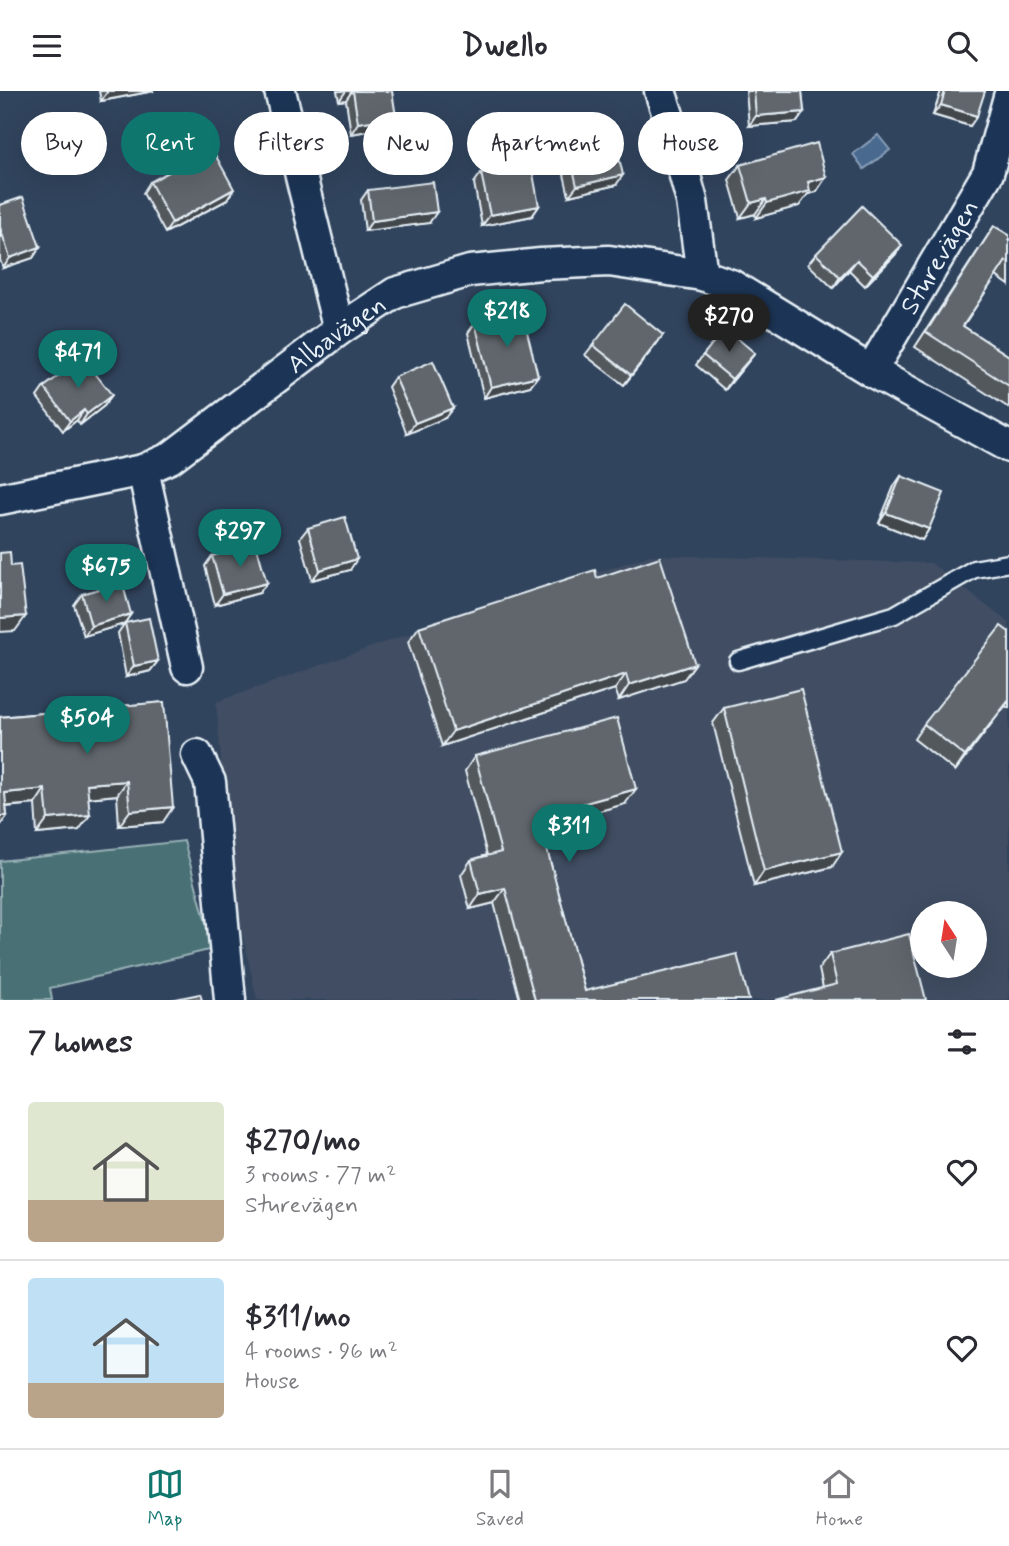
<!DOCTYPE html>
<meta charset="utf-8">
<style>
:root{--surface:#fff;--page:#f2f2f3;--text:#2b2b33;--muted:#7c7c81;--line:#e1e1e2;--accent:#0f766e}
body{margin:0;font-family:Mynerve,sans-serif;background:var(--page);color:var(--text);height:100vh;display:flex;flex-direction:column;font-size:26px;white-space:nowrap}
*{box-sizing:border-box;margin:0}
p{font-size:23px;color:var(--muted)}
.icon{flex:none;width:38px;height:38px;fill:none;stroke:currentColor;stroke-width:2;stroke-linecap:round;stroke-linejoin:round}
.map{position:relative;height:909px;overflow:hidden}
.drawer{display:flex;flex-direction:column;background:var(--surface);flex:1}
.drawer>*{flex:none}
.hud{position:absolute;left:21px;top:21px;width:968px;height:63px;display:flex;gap:14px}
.needle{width:46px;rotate:348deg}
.tools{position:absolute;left:910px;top:810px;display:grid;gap:14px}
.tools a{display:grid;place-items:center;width:77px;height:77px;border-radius:50%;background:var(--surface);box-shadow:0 7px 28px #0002;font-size:35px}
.price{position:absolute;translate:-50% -60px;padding:0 16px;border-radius:24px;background:var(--accent);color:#fff;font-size:23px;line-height:46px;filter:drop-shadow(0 2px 4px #0008)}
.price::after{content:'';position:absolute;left:50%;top:42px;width:21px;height:16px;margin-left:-10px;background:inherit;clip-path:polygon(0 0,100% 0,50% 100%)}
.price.current{background:#222;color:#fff}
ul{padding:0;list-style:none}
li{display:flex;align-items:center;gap:21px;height:175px;padding:0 28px}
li+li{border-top:2px solid var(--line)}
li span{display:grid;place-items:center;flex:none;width:196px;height:140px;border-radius:7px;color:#555}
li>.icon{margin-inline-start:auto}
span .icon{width:84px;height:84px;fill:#fffc;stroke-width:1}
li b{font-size:30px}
h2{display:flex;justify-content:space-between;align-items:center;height:84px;padding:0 28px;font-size:30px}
.pill{padding:0 24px;border-radius:32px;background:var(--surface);box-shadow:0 7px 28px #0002;font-size:24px;line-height:63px}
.pill.current{background:var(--accent);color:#fff}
header{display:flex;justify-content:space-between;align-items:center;height:91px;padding:0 28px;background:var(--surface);font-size:32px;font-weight:700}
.tab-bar{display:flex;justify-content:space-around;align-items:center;height:98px;border-top:2px solid var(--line);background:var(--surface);font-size:19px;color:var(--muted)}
.tab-bar a{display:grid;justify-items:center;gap:4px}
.tab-bar .current{color:var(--accent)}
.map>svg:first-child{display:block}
.built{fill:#3f4e62;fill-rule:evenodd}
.green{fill:#497175;stroke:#98b1b6;stroke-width:2}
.water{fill:#4a698f;stroke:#899fb9;stroke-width:2}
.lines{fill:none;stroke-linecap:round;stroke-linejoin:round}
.service-casing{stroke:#e8f1f8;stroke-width:21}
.minor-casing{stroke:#e8f1f8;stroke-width:35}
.service{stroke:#1d3557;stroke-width:16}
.minor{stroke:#1d3557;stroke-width:30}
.wall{fill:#53585d;stroke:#e8f1f8;stroke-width:2}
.shaded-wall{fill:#43474c;stroke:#e8f1f8;stroke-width:2}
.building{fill:#60666c;stroke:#e8f1f8;stroke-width:2}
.labels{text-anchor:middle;stroke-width:6;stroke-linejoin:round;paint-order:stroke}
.street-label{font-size:26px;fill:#e8f1f8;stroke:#1d3557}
</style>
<header><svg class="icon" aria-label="menu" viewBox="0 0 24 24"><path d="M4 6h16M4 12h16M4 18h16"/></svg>Dwello<svg class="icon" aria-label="search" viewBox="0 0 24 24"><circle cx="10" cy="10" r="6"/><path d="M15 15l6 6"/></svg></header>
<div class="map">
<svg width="1009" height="909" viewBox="0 0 1009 909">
<rect width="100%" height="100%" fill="#31445d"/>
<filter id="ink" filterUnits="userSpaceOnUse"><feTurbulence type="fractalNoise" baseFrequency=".0143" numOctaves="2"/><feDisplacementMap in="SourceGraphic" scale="14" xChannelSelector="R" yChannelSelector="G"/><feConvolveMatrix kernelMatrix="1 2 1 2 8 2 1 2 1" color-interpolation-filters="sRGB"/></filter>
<g filter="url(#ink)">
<path class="built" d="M651 464 931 472 1009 532V909H257L232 795 216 611 397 547ZM922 822H975V875H922Z"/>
<path class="green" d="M184 750 213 858 50 897 52 909H0V770Z"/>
<path class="water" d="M878 44 890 59 864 78 853 63Z"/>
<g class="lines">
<g class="service-casing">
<path id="service" d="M738 570 894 524 974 478 1009 472"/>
</g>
<g class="minor-casing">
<g id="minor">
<path d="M280 0 339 239"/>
<path d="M660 0 668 24 692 110 702 184"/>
<path id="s1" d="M871 280 988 82 1009 6"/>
<path d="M143 379 187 576"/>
<path id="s2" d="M0 408 143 379 170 367 339 239 395 202 470 180 541 173 609 170 702 184 731 194 871 280 1009 356"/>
<path d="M197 664 210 691 230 909"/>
</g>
</g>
<use href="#service" class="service"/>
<use href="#minor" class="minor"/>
</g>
<g class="wall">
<path d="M99 0H154L101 10Z"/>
<path d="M337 0H392L389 36 351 43 346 9 339 10Z"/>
<path d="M746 0H802L804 21 797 31 749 35Z"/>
<path d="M941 0H985L970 35 933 24Z"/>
<path d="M570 65 616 94 569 105 562 75Z"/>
<path d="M740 74 826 86 816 101 808 103 799 115 756 127 755 123 740 127 729 89Z"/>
<path d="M481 82 539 115 532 125 482 135 474 92Z"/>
<path d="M150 91 227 109 165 142 143 102Z"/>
<path d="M368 99 429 132 365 140 361 109Z"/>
<path d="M0 114 40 156 33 167 3 177 0 169Z"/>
<path d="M994 135 1009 144V194L996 185 963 235 1009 265V317L915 256Z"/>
<path d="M816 163 895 164 865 195 849 179 833 197 808 173Z"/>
<path d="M475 232 530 295 484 307 468 242Z"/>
<path d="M663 244 624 294 585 264 593 254Z"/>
<path d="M755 262 725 299 696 274 703 264Z"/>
<path d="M395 286 445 327 407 343 388 296Z"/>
<path d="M44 296 104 315 80 334 77 329 63 340 37 306Z"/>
<path d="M901 385 929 438 922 449 879 432 894 395Z"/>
<path d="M308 437 350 479 312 489 300 447Z"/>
<path d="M212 465 259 502 215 514 205 475Z"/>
<path d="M597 487 695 573 684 588 619 609 615 598 442 655 408 551 419 536Z"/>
<path d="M82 503 131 523 124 533 84 545 74 514Z"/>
<path d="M125 532 158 570 150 580 126 586 118 542Z"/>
<path d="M1009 541V617L1005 615 955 680 914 648 924 633Z"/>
<path d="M164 611 163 731 119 735 117 704 88 707 79 739 37 743 35 713 6 716 7 725 0 735V626Z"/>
<path d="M724 617 832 776 754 795 713 632Z"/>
<path d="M475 665 625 713 541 736 585 900 749 909H520L494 812 470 818 461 784 471 769 487 764 465 680Z"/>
<path d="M830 863 926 909 823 897 819 878Z"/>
</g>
<g class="shaded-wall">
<path d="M108 0H154L101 10Z"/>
<path d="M346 0H352L346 9 339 10Z"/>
<path d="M941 14 977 25 970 35 933 24Z"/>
<path d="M804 21 797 31 749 35 756 25Z"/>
<path d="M396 26 389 36 351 43 358 32Z"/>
<path d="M623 84 616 94 569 105 577 95Z"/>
<path d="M826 86 816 101 808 103 799 115 756 127 767 112 808 91Z"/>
<path d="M234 98 227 109 165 142 172 132Z"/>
<path d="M766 108 755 123 740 127 751 112Z"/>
<path d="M539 115 532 125 482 135 490 124Z"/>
<path d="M437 121 429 132 365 140 372 130Z"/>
<path d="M902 154 895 164 865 195 873 184Z"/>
<path d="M40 156 33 167 3 177 10 167Z"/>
<path d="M857 169 849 179 833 197 840 186Z"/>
<path d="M663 244 656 254 624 294 631 284Z"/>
<path d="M755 262 747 272 725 299 732 288Z"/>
<path d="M538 285 530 295 484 307 491 296Z"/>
<path d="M112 304 104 315 80 334 87 323Z"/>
<path d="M453 317 445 327 407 343 415 332Z"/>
<path d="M84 319 77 329 63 340 70 330Z"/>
<path d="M886 422 929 438 922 449 879 432Z"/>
<path d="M357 468 350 479 312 489 320 479Z"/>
<path d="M267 492 259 502 215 514 223 503Z"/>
<path d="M131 523 124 533 84 545 91 535Z"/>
<path d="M26 525 15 540 0 541V527Z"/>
<path d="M158 570 150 580 126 586 134 575Z"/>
<path d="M695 573 684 588 619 609 629 594Z"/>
<path d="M626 583 615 598 442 655 453 640Z"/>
<path d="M1009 609V610L955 680 965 665Z"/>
<path d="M127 690 117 704 76 708 87 693Z"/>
<path d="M45 698 35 713 0 716 5 702Z"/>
<path d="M636 698 625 713 527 740 538 725Z"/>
<path d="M173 716 163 731 119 735 130 720Z"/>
<path d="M90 724 79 739 37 743 48 728Z"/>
<path d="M0 725H7L0 735Z"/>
<path d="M842 761 832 776 754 795 764 780Z"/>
<path d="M505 797 494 812 470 818 480 803Z"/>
</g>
<g class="building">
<path d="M353 0H392L396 26 358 32Z"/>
<path d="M754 0H802L804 21 756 25Z"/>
<path d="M945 0H985L977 25 941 14Z"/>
<path d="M817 52 826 86 808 91 810 100 767 112 766 108 751 112 740 74Z"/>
<path d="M616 54 623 84 577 95 570 65Z"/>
<path d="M212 58 234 98 172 132 150 91Z"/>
<path d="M531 72 539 115 490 124 481 82Z"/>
<path d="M433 91 437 121 372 130 368 99Z"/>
<path d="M23 106 40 156 10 167 0 136V114Z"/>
<path d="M862 115 902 154 873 184 857 169 840 186 816 163Z"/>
<path d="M994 135 1009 144V172L1006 170 963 235 1009 265V295L926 241Z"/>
<path d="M625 213 663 244 631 284 593 254Z"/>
<path d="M522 220 538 285 491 296 475 232Z"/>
<path d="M725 237 755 262 732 288 703 264Z"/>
<path d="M83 267 112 304 87 323 84 319 70 330 44 296Z"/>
<path d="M433 270 453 317 415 332 395 286Z"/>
<path d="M901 385 944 402 929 438 886 422Z"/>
<path d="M345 426 357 468 320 479 308 437Z"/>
<path d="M256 453 267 492 223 503 212 465Z"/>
<path d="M10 461 11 475 20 474 26 525 0 527V462Z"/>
<path d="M660 466 695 573 629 594 626 583 453 640 419 536 595 479 597 487Z"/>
<path d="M122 491 131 523 91 535 82 503Z"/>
<path d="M149 527 158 570 134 575 125 532Z"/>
<path d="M1001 535 1009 541V609L965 665 924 633Z"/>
<path d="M801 598 842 761 764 780 724 617Z"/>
<path d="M164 611 173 716 130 720 127 690 87 693 90 724 48 728 45 698 5 702 7 725H0V626Z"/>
<path d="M617 627 636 698 538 725 585 900 737 863 749 909H535L505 797 480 803 471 769 501 761 475 665Z"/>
<path d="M909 843 926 909H776L837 893 830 863Z"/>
<path d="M200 903 202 909H171Z"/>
</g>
</g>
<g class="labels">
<g class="street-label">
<text dy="9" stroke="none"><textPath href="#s1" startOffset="133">Sturevägen</textPath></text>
<text dy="9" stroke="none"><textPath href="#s2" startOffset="383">Albavägen</textPath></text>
</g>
</g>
</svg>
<div class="tools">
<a><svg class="needle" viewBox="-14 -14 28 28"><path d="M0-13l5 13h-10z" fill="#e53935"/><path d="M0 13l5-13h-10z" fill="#7c7c81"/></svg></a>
</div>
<b class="price" style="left:507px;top:258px">$218</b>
<b class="price current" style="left:729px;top:263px">$270</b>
<b class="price" style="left:78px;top:299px">$471</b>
<b class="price" style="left:240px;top:478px">$297</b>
<b class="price" style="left:106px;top:513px">$675</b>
<b class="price" style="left:87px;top:665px">$504</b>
<b class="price" style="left:569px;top:773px">$311</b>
<div class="hud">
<a class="pill">Buy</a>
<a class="pill current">Rent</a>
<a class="pill">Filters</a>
<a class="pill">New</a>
<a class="pill">Apartment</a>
<a class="pill">House</a>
</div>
</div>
<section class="drawer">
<h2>7 homes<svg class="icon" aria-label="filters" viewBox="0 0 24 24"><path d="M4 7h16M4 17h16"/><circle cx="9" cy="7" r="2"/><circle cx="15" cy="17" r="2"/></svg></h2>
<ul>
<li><span style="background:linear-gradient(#dfe7d0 70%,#b9a48a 0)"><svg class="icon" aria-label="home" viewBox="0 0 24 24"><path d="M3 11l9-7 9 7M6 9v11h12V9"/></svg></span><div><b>$270/mo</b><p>3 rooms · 77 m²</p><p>Sturevägen</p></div><svg class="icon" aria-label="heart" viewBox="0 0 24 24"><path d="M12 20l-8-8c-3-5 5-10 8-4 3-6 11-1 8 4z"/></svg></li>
<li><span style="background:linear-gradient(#bfe0f5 75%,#b9a48a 0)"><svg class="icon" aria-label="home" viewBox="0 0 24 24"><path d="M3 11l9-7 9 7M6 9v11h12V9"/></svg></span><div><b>$311/mo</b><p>4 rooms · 96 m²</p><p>House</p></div><svg class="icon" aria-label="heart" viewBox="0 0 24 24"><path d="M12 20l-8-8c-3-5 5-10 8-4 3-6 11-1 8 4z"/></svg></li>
</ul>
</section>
<nav class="tab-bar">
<a class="current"><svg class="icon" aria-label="map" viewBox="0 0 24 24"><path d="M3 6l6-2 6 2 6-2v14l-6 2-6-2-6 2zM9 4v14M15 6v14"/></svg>Map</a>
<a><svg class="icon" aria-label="saved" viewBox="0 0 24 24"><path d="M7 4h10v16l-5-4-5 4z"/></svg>Saved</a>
<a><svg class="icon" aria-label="home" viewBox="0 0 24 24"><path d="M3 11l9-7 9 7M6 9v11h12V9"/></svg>Home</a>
</nav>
